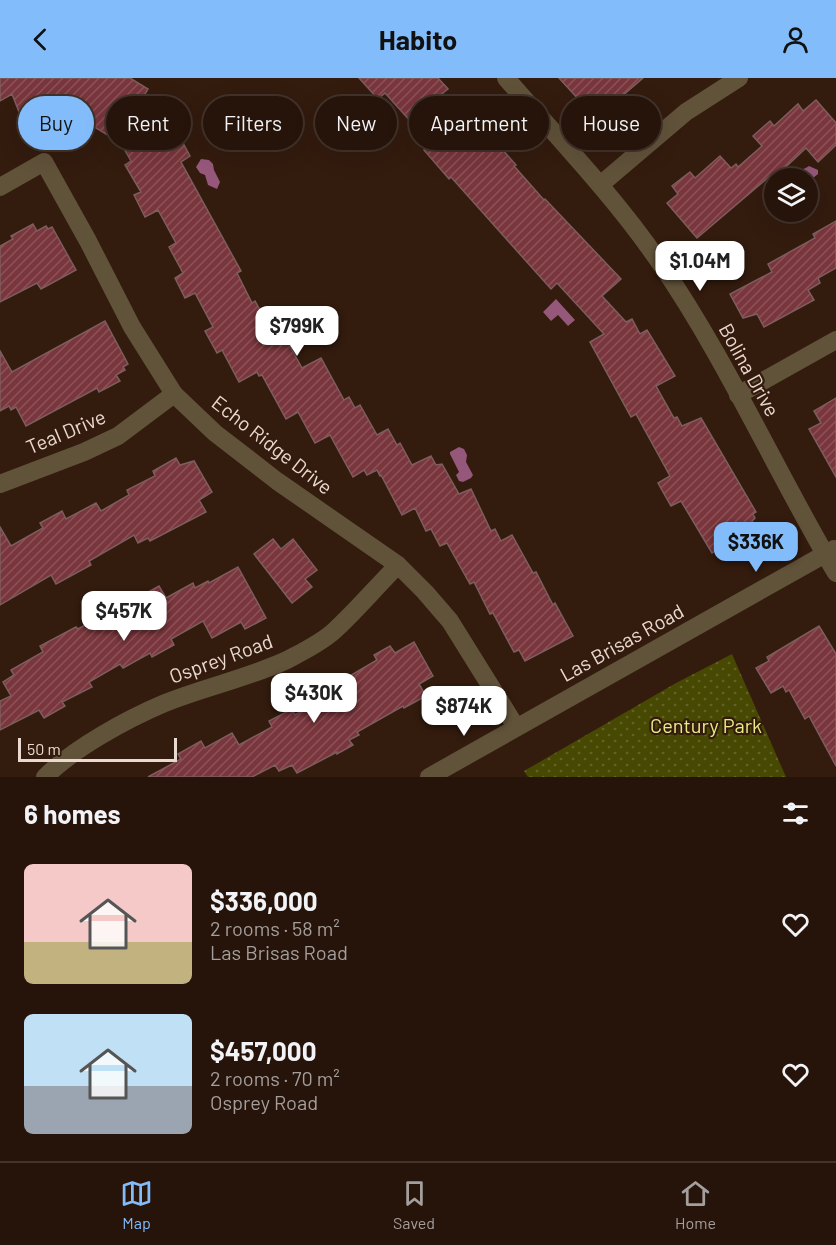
<!DOCTYPE html>
<meta charset="utf-8">
<style>
:root{--surface:#26140a;--page:#2e1d13;--text:#f1f3f6;--muted:#a49e9c;--line:#42332b;--accent:#83bcfb}
body{margin:0;font-family:Barlow,sans-serif;background:var(--page);color:var(--text);height:100vh;display:flex;flex-direction:column;font-size:22px;white-space:nowrap}
*{box-sizing:border-box;margin:0}
p{font-size:20px;color:var(--muted)}
.icon{flex:none;width:33px;height:33px;fill:none;stroke:currentColor;stroke-width:2;stroke-linecap:round;stroke-linejoin:round}
.map{position:relative;height:699px;overflow:hidden}
.details{display:flex;flex-direction:column;background:var(--surface);flex:1}
.details>*{flex:none}
.top-card{position:absolute;left:18px;top:18px;width:801px;height:54px;display:flex;gap:12px}
.tools{position:absolute;left:764px;top:90px;display:grid;gap:12px}
.tools a{display:grid;place-items:center;width:54px;height:54px;border-radius:50%;background:var(--surface);box-shadow:0 6px 24px #0002,0 0 0 2px var(--line);font-size:30px}
.scale{position:absolute;left:18px;bottom:15px;width:159px;box-sizing:border-box;padding-left:6px;border:3px solid #ead9d0;border-top:0;font-size:16px;line-height:21px;white-space:nowrap;color:#ead9d0;-webkit-text-stroke:4px #331b0e;paint-order:stroke}
.price{position:absolute;translate:-50% -51px;padding:0 14px;border-radius:12px;background:#fff;color:#222;font-size:20px;line-height:39px;filter:drop-shadow(0 2px 3px #0008)}
.price::after{content:'';position:absolute;left:50%;top:36px;width:18px;height:14px;margin-left:-9px;background:inherit;clip-path:polygon(0 0,100% 0,50% 100%)}
.price.on{background:var(--accent);color:#111}
ul{padding:0;list-style:none}
li{display:flex;align-items:center;gap:18px;height:150px;padding:0 24px}
li span{display:grid;place-items:center;flex:none;width:168px;height:120px;border-radius:9px;color:#555}
li>.icon{margin-inline-start:auto}
span .icon{width:72px;height:72px;fill:#fffc;stroke-width:1}
li b{font-size:26px}
h2{display:flex;justify-content:space-between;align-items:center;height:72px;padding:0 24px;font-size:26px}
.tag{padding:0 21px;border-radius:27px;background:var(--surface);box-shadow:0 6px 24px #0002,0 0 0 2px var(--line);font-size:21px;line-height:54px}
.tag.on{background:var(--accent);color:#111}
header{display:flex;justify-content:space-between;align-items:center;height:78px;padding:0 24px;background:var(--accent);color:#111;font-size:27px;font-weight:700}
.menu{display:flex;justify-content:space-around;align-items:center;height:84px;border-top:2px solid var(--line);background:var(--surface);font-size:16px;color:var(--muted)}
.menu a{display:grid;justify-items:center;gap:3px}
.menu .on{color:var(--accent)}
.map>svg:first-child{display:block}
.park{fill:url(#park-dots)}
.water{fill:#95577a}
.building{fill:url(#building-hatch);stroke:#7e5d5e;stroke-width:1.5}
.lines{fill:none;stroke-linecap:round;stroke-linejoin:round}
.minor{stroke:#61523a;stroke-width:18}
.labels{text-anchor:middle;stroke-width:4.5;stroke-linejoin:round;paint-order:stroke}
.street-label{font-size:20px;fill:#ead9d0;stroke:#331b0e}
.park-label{font-size:20px;fill:#e8ec87;stroke:#331b0e}
</style>
<header><svg class="icon" aria-label="back" viewBox="0 0 24 24"><path d="M15 5l-7 7 7 7"/></svg>Habito<svg class="icon" aria-label="person" viewBox="0 0 24 24"><circle cx="12" cy="8" r="4"/><path d="M4 21q1-7 8-7t8 7"/></svg></header>
<div class="map">
<svg width="836" height="699" viewBox="0 0 836 699">
<defs>
<pattern id="park-dots" width="8" height="8" patternUnits="userSpaceOnUse" patternTransform="scale(1.5)"><rect width="8" height="8" fill="#474802"/><path d="M2 2h.1M6 6h.1" fill="none" stroke="#626226" stroke-width="1.8" stroke-linecap="round"/></pattern>
<pattern id="building-hatch" width="6" height="6" patternUnits="userSpaceOnUse" patternTransform="scale(1.5)"><rect width="6" height="6" fill="#79363c"/><path d="M-1 1l2-2M0 6l6-6M5 7l2-2" fill="none" stroke="#8c5257"/></pattern>
</defs>
<rect width="100%" height="100%" fill="#331b0e"/>
<path class="park" d="M732 576 786 699H528L524 693 676 605Z"/>
<g class="water">
<path d="M201 81 209 82 213 86 214 92 220 104 217 111 208 107 205 97 200 95 196 89Z"/>
<path d="M809 88 818 92V96L807 105V100H791C793 95 803 92 809 88Z"/>
<path d="M556 221 575 242 568 248 558 237 551 243 543 234Z"/>
<path d="M459 369 464 371 467 377 466 384 473 397 471 400 463 404 459 403 456 397 459 394 450 376V374Z"/>
</g>
<g class="building">
<path d="M0 0H130L148 11 145 16 155 22 127 67 171 43 190 78 181 84 241 193 237 195 252 225 255 223 280 267 287 263 302 290 321 280 344 322 349 319 355 330 360 327 377 357 388 351 397 367 400 365 412 387 431 378 436 387 442 386 459 416 471 411 491 453 495 451 501 463 512 457 533 495 536 494 553 527 555 525 573 558 525 583 519 572 514 574 493 535 490 536 474 504 470 506 447 465 440 468 431 451 426 453 415 430 402 437 381 397 380 398 377 392 367 397 364 392 353 399 330 357 315 365 298 334 286 341 262 297 259 298 257 294 239 304 222 272 217 275 205 253 213 249 195 215 185 220 175 200 183 195 169 169 176 165 158 132 145 139 134 117 141 114 125 87 131 83 123 69 126 68 83 42 81 45 52 27 21 39 12 16 0 23Z"/>
<path d="M359 0H438L448 11 438 19 469 53 475 48 498 72 501 70 516 87 514 88 544 122 545 121 621 201 602 218 626 244 632 241 640 256 647 252 675 298 656 308 674 340 677 339 682 348 701 340 756 434 753 436 755 440 752 443 756 450 712 475 681 423 671 428 658 405 670 398 636 336 631 339 590 264 604 256 557 205 551 211 451 99 449 101 424 72 431 66 385 15 378 21Z"/>
<path d="M559 0H643L606 32 601 26 591 35Z"/>
<path d="M816 22 836 45V67L818 84 806 70 774 100 771 97 697 160 667 125 678 116 672 108 690 94 695 100 720 78 731 90 736 86 738 89 762 68 753 58 770 43 774 48 798 26 803 33Z"/>
<path d="M836 143V190L818 200 820 205 808 212 814 222 764 249 757 236 743 240 730 216 772 194 768 186 815 160 813 156Z"/>
<path d="M33 146 37 153 46 148 48 151 52 149 76 192 41 211 37 205 0 224V168L13 161 11 158Z"/>
<path d="M105 243 128 286 123 289 125 292 116 297 120 303 99 314 97 310 26 348 16 329 11 332 9 328 0 333V273L12 294Z"/>
<path d="M836 320V399L809 351 821 345 814 333Z"/>
<path d="M176 380 180 387 194 383 212 414 199 422 206 434 150 463 148 460 138 465 134 457 89 483 91 487 56 506 51 497 0 527V449L11 468 43 450 40 445 62 433 66 441 96 425 101 433 129 417 127 412 155 398 153 393Z"/>
<path d="M273 461 281 471 293 461 317 492 305 501 312 509 292 525 254 476Z"/>
<path d="M238 489 266 540 245 551 241 544 212 560 203 543 171 561 174 567 152 579 150 575 123 590 120 586 89 604 92 609 62 624 65 628 44 640 39 632 0 652V623L11 618 3 604 14 597 11 592 43 574 40 568 76 549 78 551 106 535 107 537 159 508 166 520 193 505 195 510 208 503 209 505Z"/>
<path d="M819 548 836 576V688L809 638 805 641 789 612 786 614 783 608 771 615 756 590 769 583 767 579Z"/>
<path d="M414 564 433 598 419 606 426 618 404 630 403 628 357 654 359 657 349 662 353 667 337 676V674L297 695 292 687 279 693 275 687 252 699H148L181 681 178 676 201 663 205 670 232 655 239 667 272 649 269 643 292 631 295 637 320 622 323 626 354 609 348 599 377 582 374 577 390 568 395 575Z"/>
</g>
<g class="lines">
<g class="minor">
<path d="M506 0C557 59 613 117 658 182 726 280 775 392 836 495"/>
<path d="M600 107 686 34 739 0"/>
<path d="M0 109 44 84 88 163 132 249 174 316 215 355 277 403 398 487 425 514 450 543 516 649"/>
<path d="M738 317 836 262"/>
<path d="M0 406 84 374 118 358 174 316"/>
<path d="M45 699C74 670 127 641 165 625 205 609 248 600 287 582 302 574 321 565 334 553 356 533 376 509 398 487"/>
<path d="M429 699 834 471"/>
</g>
</g>
<g class="labels">
<g class="street-label">
<text transform="translate(749 292) rotate(61)" y="7">Bolina Drive</text>
<text transform="translate(66 354) rotate(-23)" y="7">Teal Drive</text>
<text transform="translate(272 367) rotate(38)" y="7">Echo Ridge Drive</text>
<text transform="translate(622 565) rotate(-29)" y="7">Las Brisas Road</text>
<text transform="translate(221 581) rotate(-20)" y="7">Osprey Road</text>
</g>
<g class="park-label">
<text x="706" y="655">Century Park</text>
</g>
</g>
</svg>
<div class="tools">
<a><svg class="icon" aria-label="layers" viewBox="0 0 24 24"><path d="M12 4l9 5-9 5-9-5zM3 14l9 5 9-5"/></svg></a>
</div>
<div class="scale">50 m</div>
<b class="price" style="left:700px;top:214px">$1.04M</b>
<b class="price" style="left:297px;top:279px">$799K</b>
<b class="price on" style="left:756px;top:495px">$336K</b>
<b class="price" style="left:124px;top:564px">$457K</b>
<b class="price" style="left:314px;top:646px">$430K</b>
<b class="price" style="left:464px;top:659px">$874K</b>
<div class="top-card">
<a class="tag on">Buy</a>
<a class="tag">Rent</a>
<a class="tag">Filters</a>
<a class="tag">New</a>
<a class="tag">Apartment</a>
<a class="tag">House</a>
</div>
</div>
<section class="details">
<h2>6 homes<svg class="icon" aria-label="filters" viewBox="0 0 24 24"><path d="M4 7h16M4 17h16"/><circle cx="9" cy="7" r="2"/><circle cx="15" cy="17" r="2"/></svg></h2>
<ul>
<li><span style="background:linear-gradient(#f6c9c9 65%,#c2b280 0)"><svg class="icon" aria-label="home" viewBox="0 0 24 24"><path d="M3 11l9-7 9 7M6 9v11h12V9"/></svg></span><div><b>$336,000</b><p>2 rooms · 58 m²</p><p>Las Brisas Road</p></div><svg class="icon" aria-label="heart" viewBox="0 0 24 24"><path d="M12 20l-8-8c-3-5 5-10 8-4 3-6 11-1 8 4z"/></svg></li>
<li><span style="background:linear-gradient(#bfe0f5 60%,#9aa5b1 0)"><svg class="icon" aria-label="home" viewBox="0 0 24 24"><path d="M3 11l9-7 9 7M6 9v11h12V9"/></svg></span><div><b>$457,000</b><p>2 rooms · 70 m²</p><p>Osprey Road</p></div><svg class="icon" aria-label="heart" viewBox="0 0 24 24"><path d="M12 20l-8-8c-3-5 5-10 8-4 3-6 11-1 8 4z"/></svg></li>
</ul>
</section>
<nav class="menu">
<a class="on"><svg class="icon" aria-label="map" viewBox="0 0 24 24"><path d="M3 6l6-2 6 2 6-2v14l-6 2-6-2-6 2zM9 4v14M15 6v14"/></svg>Map</a>
<a><svg class="icon" aria-label="saved" viewBox="0 0 24 24"><path d="M7 4h10v16l-5-4-5 4z"/></svg>Saved</a>
<a><svg class="icon" aria-label="home" viewBox="0 0 24 24"><path d="M3 11l9-7 9 7M6 9v11h12V9"/></svg>Home</a>
</nav>
